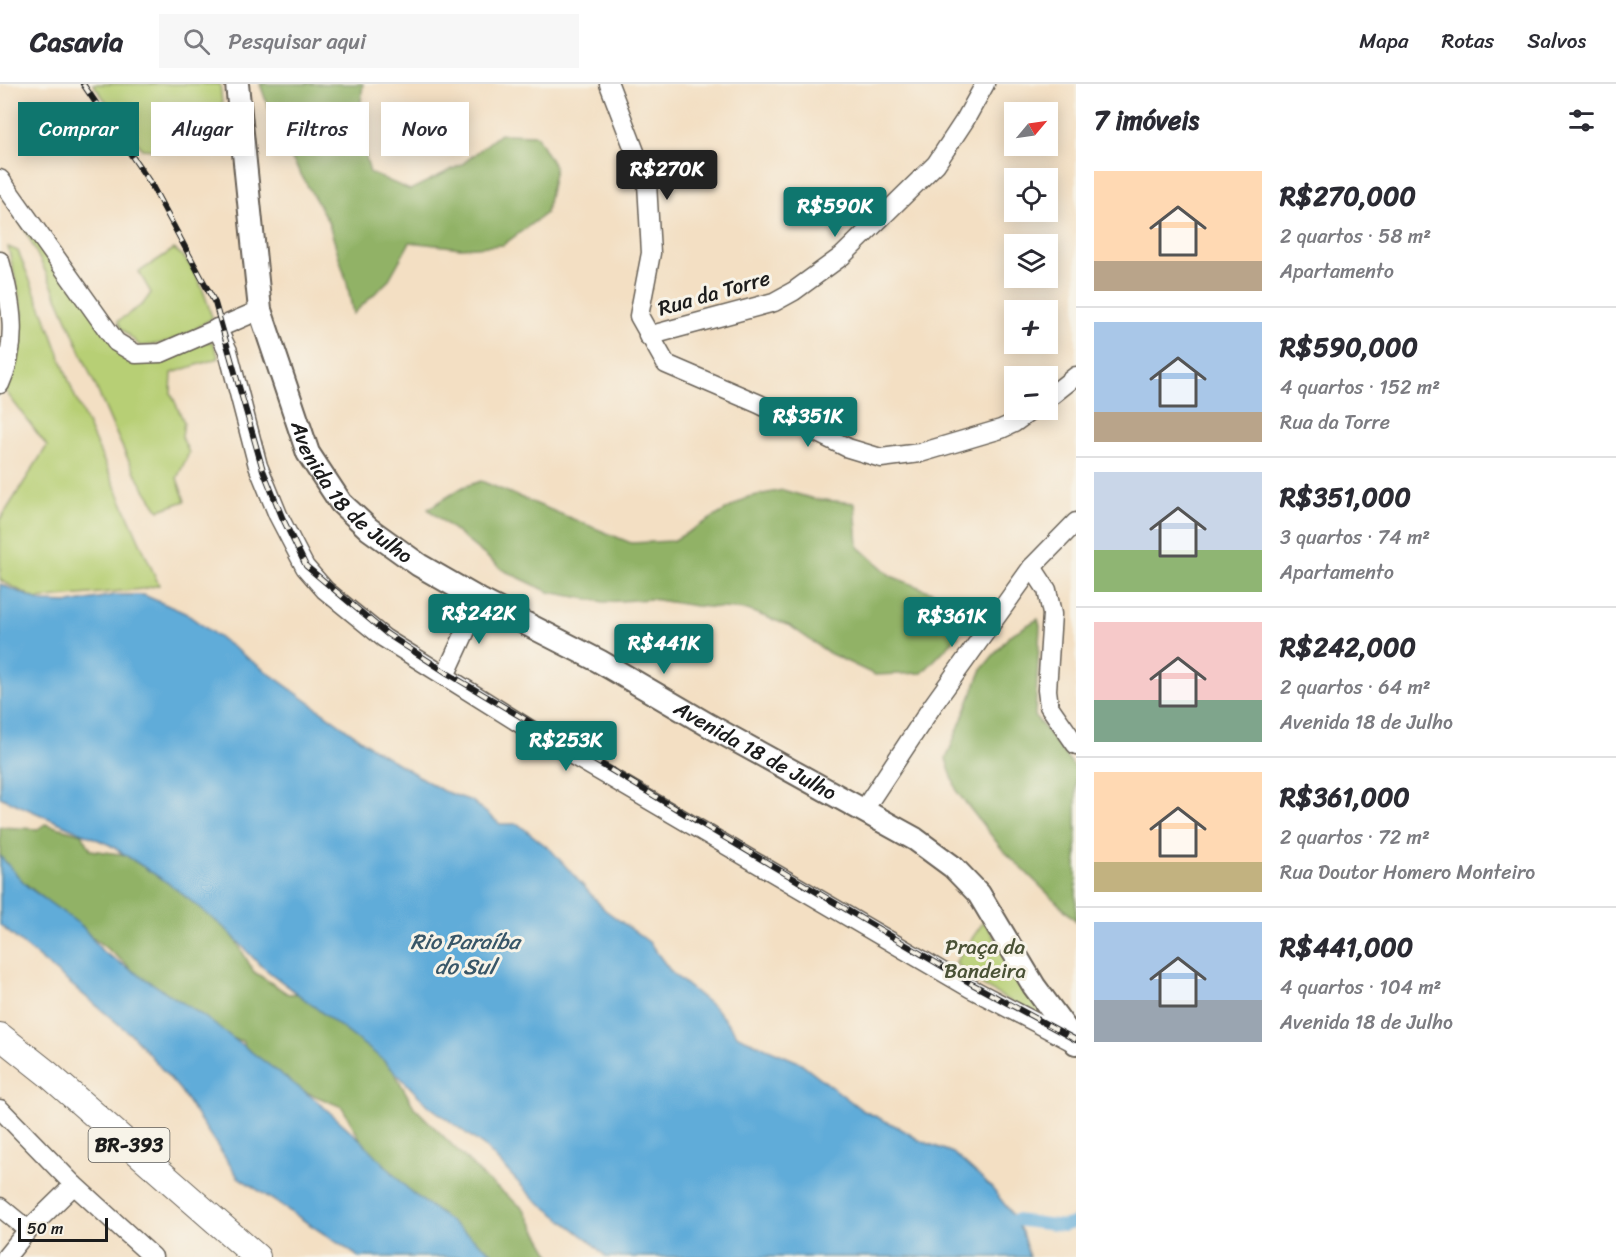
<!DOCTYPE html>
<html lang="pt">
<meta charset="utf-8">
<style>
:root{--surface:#fff;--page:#f7f7f7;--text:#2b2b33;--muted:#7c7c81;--line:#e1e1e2;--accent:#0f766e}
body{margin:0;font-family:Sriracha,sans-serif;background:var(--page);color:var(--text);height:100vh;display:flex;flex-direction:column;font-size:22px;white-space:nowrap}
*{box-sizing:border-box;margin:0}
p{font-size:20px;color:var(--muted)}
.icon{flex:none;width:33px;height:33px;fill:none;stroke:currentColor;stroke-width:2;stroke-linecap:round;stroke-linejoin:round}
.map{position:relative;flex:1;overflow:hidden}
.side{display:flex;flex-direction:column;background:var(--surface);width:540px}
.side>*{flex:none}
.banner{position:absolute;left:18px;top:18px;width:570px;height:54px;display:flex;gap:12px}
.needle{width:39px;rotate:61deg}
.tools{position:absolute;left:1004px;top:18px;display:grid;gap:12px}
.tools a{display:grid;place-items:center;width:54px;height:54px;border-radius:0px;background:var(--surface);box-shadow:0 3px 15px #0003;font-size:30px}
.scale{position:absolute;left:18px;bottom:15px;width:90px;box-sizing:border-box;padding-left:6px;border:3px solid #1c1c1c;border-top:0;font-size:16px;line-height:21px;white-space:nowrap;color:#1c1c1c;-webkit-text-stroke:4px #f7f3e8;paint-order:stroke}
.price{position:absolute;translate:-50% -51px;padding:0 14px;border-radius:6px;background:var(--accent);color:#fff;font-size:20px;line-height:39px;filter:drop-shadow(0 2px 3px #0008)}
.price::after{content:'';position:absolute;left:50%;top:36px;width:18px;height:14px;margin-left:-9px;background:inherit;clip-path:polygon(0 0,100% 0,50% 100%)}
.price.active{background:#222;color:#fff}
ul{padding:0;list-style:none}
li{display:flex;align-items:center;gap:18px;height:150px;padding:0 18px}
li+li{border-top:2px solid var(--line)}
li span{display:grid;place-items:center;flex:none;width:168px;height:120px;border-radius:0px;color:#555}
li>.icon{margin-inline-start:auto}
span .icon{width:72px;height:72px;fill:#fffc;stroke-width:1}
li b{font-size:26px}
h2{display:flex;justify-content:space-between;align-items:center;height:72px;padding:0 18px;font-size:26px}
.pill{padding:0 21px;border-radius:0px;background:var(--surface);box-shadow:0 3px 15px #0003;font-size:21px;line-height:54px}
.pill.active{background:var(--accent);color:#fff}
header{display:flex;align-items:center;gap:36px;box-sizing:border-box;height:84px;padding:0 30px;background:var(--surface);border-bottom:2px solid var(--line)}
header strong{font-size:28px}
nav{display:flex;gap:33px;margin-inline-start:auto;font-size:21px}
.search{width:420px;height:54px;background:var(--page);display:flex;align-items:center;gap:15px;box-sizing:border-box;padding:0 21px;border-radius:0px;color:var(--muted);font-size:22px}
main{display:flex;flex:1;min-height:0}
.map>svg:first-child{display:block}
.green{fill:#b7cf74;stroke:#6a7648;stroke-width:1.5}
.forest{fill:#91b266;stroke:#566741;stroke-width:1.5}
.water{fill:#61acd9;stroke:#3e647a;stroke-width:1.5}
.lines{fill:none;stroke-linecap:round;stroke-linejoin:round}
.canal{stroke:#61acd9;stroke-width:12}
.minor-casing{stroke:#676056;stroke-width:21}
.major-casing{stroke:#676056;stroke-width:26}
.highway-casing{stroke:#676056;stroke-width:28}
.minor{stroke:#fff;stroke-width:18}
.major{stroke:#fff;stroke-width:22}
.highway{stroke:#fff;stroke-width:26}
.rail-casing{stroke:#1c1c1c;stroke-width:6}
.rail{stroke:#f7f3e8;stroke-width:4;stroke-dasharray:11;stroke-linecap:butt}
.labels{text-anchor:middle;stroke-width:6;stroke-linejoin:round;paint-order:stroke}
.shield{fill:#f7f3e8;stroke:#5e5c59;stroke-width:1.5}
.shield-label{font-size:20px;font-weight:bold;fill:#1c1c1c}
.street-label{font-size:21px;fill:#1c1c1c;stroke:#f7f3e8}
.park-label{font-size:21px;fill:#4a5236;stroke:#f7f3e8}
.water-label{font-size:22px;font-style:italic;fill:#385668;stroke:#f7f3e8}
</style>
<header>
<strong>Casavia</strong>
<div class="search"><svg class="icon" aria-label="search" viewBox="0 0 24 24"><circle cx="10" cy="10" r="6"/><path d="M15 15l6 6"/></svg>Pesquisar aqui</div>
<nav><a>Mapa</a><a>Rotas</a><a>Salvos</a></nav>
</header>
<main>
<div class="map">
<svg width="1076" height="1173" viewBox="0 0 1076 1173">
<rect width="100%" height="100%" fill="#f7f3e8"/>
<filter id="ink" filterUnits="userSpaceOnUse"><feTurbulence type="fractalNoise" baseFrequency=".0167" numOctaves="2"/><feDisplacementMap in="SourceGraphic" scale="12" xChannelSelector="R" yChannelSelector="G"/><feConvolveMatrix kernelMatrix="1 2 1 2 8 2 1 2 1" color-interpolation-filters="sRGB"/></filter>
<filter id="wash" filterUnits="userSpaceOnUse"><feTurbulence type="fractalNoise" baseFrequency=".008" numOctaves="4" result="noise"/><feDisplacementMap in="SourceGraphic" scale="24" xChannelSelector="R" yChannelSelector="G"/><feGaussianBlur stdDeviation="1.35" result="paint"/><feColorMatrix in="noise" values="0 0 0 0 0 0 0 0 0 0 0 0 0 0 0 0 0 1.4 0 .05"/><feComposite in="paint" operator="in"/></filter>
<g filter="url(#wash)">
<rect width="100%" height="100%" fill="#f3dfc3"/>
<g class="green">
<path d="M93 0H220L225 49 202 69 142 65Z"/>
<path d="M16 130 136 275 205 257 213 258 219 274 172 289 171 309 184 338 182 353 189 369 177 394 185 417 159 426C128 385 112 338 91 292 68 237 45 182 16 130Z"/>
<path d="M8 163 18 167 51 248 73 308 159 501 143 505 36 515 0 496V436L47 362 3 304 12 284 23 230Z"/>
<path d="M174 165C194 178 206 212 212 234 189 250 169 261 140 262L121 244 118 237 143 220 151 209 139 188Z"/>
<path d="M984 837 1046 937 983 902 955 879Z"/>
</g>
<g class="forest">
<path d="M260 0H363L358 44 370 89 410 106 461 81 500 50 536 51 555 84 546 129 503 161 461 164 410 158 388 197 353 230 347 199 328 137 278 51Z"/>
<path d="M481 397 631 459 673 457 748 413 783 406 814 415 855 419 858 462 891 492 934 509 958 552 922 589 875 591 829 569 790 542 747 526 696 522 651 515 604 518 549 508 503 486 428 425 463 403Z"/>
<path d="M1038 535 1040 542 1035 632 1076 685V837L1002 765 957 708 946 675 982 585 1010 551Z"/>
<path d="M45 740 82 750 91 766 148 774 223 834 254 888 288 910 308 909 388 977 414 1023 486 1095 524 1125 552 1173H459L395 1116 342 1023 301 1006 269 1004 242 957 230 954 151 906 126 880 13 790 0 787V743L38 745Z"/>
</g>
<g class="water">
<path d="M0 500 43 518 70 519 115 511H144L185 529 374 665 443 707 472 717 500 740H518L551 766 605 826 649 858 672 889 716 925 738 952 801 979 862 1026 898 1043 919 1056 953 1069 991 1103 1009 1126 1022 1148 1029 1173H606L590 1157 532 1113 485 1063 429 1022 381 974 260 881 227 846 171 801 110 761 0 713Z"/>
<path d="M0 772 28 803 82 842 103 868 202 931 317 1017 363 1058 411 1108 498 1173H359L238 1093 180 1006 134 953 0 841Z"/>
</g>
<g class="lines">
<path class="canal" d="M1015 1136 1063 1142 1076 1138"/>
</g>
</g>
<g filter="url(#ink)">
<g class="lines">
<g class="minor-casing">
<g id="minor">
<path d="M609 0 647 99 651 169 639 232 666 280 759 320 848 364 881 374 920 369 1001 345 1014 339 1032 326"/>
<path d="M0 95 116 258 136 270 161 269 260 226"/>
<path d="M0 177C12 219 19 259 0 300"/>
<path d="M217 244 228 267 258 382 278 431 305 483 325 506 384 554 545 655 970 904 1073 958"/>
<path d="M648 252 774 218 794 207 842 172 936 80 965 36 985 0"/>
<path d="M1047 315 1076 292"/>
<path d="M1032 483 1047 506 1052 530 1047 606 1049 622 1076 661"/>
<path d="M445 592 480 516"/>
<path d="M865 724 933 621 1032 483 1076 438"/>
<path d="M0 1025 74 1101 153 1173"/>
<path d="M0 1123 28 1146"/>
<path d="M6 1173 28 1146 74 1101"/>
</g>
</g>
<g class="major-casing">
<g id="major">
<path id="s1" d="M237 0 260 226 308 369 341 419 369 445 419 481 480 516 599 577 710 642 915 755 953 783 979 810 1034 902 1076 959"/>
</g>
</g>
<g class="highway-casing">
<path id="highway" d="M0 952 48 990 257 1173"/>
</g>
<use href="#minor" class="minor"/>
<use href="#major" class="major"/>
<use href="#highway" class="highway"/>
<g class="rail-casing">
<path id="rail" d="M83 0 151 100 215 219 263 386 282 433 306 482 387 550 447 589 972 900 1076 956"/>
</g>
<use href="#rail" class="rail"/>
</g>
</g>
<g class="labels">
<rect class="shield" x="88.5" y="1044" width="81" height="34" rx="4.5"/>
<g class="shield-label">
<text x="129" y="1068">BR-393</text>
</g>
<g class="street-label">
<text transform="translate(714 209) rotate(-16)" y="7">Rua da Torre</text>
<text dy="7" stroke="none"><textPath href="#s1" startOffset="436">Avenida 18 de Julho</textPath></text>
<text dy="7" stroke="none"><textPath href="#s1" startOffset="922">Avenida 18 de Julho</textPath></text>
</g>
<g class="park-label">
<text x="985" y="870">Praça da<tspan x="985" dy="24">Bandeira</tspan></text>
</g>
<g class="water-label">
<text x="465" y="865">Rio Paraíba<tspan x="465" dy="25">do Sul</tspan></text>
</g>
</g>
</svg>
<div class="tools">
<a><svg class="needle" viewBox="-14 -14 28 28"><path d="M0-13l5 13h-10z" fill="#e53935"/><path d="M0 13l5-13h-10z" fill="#7c7c81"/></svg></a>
<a><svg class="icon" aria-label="locate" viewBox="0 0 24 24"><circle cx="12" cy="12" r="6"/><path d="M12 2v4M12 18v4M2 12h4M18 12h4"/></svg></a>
<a><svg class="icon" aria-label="layers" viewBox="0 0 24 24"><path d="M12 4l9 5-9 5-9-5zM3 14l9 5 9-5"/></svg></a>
<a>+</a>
<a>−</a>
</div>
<div class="scale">50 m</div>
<b class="price active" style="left:667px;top:117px">R$270K</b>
<b class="price" style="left:835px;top:154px">R$590K</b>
<b class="price" style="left:808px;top:364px">R$351K</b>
<b class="price" style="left:479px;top:561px">R$242K</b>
<b class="price" style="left:952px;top:564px">R$361K</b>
<b class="price" style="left:664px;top:591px">R$441K</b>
<b class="price" style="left:566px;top:688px">R$253K</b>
<div class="banner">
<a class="pill active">Comprar</a>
<a class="pill">Alugar</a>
<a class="pill">Filtros</a>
<a class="pill">Novo</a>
</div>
</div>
<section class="side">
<h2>7 imóveis<svg class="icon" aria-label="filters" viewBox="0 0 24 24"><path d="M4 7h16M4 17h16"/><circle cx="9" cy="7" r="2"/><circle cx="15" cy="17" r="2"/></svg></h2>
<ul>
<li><span style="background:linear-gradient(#ffd9b3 75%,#b9a48a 0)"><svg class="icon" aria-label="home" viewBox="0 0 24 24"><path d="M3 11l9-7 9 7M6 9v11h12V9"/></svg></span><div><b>R$270,000</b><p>2 quartos · 58 m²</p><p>Apartamento</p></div></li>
<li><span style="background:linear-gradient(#a9c7e8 75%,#b9a48a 0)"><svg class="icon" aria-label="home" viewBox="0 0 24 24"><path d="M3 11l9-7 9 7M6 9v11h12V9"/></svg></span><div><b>R$590,000</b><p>4 quartos · 152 m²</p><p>Rua da Torre</p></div></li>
<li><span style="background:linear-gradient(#c9d6e8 65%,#8fb573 0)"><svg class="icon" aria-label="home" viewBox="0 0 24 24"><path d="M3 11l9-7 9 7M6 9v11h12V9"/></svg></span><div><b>R$351,000</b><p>3 quartos · 74 m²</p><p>Apartamento</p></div></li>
<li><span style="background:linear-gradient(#f6c9c9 65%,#7fa58c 0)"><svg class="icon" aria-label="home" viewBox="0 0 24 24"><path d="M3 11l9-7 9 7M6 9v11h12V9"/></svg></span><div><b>R$242,000</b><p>2 quartos · 64 m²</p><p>Avenida 18 de Julho</p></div></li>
<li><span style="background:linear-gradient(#ffd9b3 75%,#c2b280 0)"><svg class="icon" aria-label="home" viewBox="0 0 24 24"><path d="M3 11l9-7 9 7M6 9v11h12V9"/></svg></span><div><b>R$361,000</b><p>2 quartos · 72 m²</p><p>Rua Doutor Homero Monteiro</p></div></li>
<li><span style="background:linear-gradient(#a9c7e8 65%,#9aa5b1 0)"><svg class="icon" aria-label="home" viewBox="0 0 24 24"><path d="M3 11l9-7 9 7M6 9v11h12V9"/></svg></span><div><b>R$441,000</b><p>4 quartos · 104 m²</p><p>Avenida 18 de Julho</p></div></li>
</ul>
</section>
</main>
